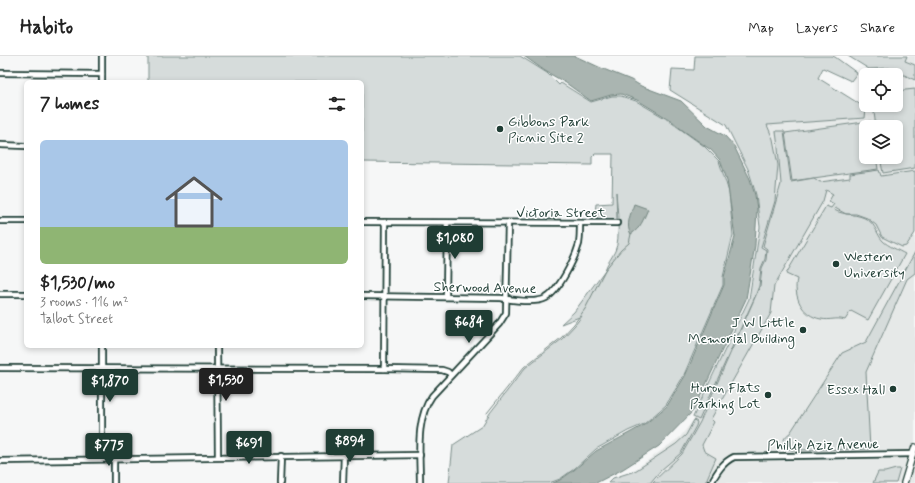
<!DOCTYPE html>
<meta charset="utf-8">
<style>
:root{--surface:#fff;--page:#f2f2f2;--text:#222;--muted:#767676;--line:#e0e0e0;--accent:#1f3d34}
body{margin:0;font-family:Mynerve,sans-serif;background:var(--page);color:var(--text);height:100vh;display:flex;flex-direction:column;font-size:15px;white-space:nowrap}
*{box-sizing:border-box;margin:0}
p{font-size:13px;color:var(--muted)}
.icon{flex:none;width:22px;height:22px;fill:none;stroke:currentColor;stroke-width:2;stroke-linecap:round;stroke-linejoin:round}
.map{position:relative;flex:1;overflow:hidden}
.panel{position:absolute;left:24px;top:24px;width:340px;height:268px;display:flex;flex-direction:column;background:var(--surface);border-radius:6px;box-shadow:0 2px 6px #0003}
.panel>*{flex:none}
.tools{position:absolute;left:859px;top:12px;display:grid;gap:8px}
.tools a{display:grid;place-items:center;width:44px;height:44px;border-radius:6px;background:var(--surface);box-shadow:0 2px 6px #0003;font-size:20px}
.price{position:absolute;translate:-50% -34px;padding:0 9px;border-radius:4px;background:var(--accent);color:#fff;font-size:13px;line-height:26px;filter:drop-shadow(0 1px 2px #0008)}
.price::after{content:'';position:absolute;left:50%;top:24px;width:12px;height:9px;margin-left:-6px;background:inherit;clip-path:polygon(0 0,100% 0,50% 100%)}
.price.on{background:#222;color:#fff}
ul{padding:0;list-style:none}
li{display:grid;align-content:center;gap:8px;height:212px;padding:0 16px}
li+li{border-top:1px solid var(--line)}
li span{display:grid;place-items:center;height:124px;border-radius:6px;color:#555}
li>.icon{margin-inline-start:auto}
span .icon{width:72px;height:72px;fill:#fffc;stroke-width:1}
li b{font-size:17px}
h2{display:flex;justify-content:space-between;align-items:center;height:48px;padding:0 16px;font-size:17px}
header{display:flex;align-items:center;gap:24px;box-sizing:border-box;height:56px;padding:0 20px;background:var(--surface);border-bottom:1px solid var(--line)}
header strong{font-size:19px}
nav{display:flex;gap:22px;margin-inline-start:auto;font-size:14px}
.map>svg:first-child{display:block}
.built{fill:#e6e9e8;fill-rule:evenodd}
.green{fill:#d6dcdb;stroke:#7a8c88}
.water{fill:#aab5b1;stroke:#72857f}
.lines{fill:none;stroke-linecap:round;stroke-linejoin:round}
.stream{stroke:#72857f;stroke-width:1}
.minor-casing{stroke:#1f3d34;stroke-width:8}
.major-casing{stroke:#1f3d34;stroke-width:8}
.minor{stroke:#fff;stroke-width:4.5}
.major{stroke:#fff;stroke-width:5.5}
.poi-dot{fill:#1f3d34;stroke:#fff;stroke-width:1.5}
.labels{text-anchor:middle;stroke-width:3;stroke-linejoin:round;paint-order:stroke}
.poi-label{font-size:14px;fill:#1f3d34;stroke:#fff;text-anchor:end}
.street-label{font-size:14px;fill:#1f3d34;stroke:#fff}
</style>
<header>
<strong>Habito</strong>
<nav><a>Map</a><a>Layers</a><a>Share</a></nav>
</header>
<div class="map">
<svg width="915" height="427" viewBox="0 0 915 427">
<rect width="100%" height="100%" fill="#f6f7f7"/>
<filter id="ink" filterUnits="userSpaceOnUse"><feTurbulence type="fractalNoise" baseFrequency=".025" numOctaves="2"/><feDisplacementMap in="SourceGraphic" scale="8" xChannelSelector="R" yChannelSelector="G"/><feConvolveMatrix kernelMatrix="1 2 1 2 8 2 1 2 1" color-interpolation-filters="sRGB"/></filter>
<g filter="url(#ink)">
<path class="built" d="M883 0H915V427H607L637 412 680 381 698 358 754 234 761 182 755 126 731 71 861 59 866 47V49H896V19H876ZM866 71H896V101H866Z"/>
<g class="green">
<path d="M148 0H520L547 17 559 29 561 27 591 46 612 40H621L636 45 665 62 704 90 719 105 729 136 733 179 723 221V229L683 321 666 349 644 368 628 375 596 393 574 413 560 423 549 427H449L453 389 482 370 490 357 525 312 562 283 575 269 582 260 561 268 574 256 605 214C607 207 612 202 615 195 621 183 617 150 616 136L617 164 599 163 597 162 595 157 596 148 612 147 613 98H595L592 101V109L362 106V26H148Z"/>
<path d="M695 0H832L835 1 857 17 851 25 823 12 818 22 866 52 865 62 767 69 773 83 778 109 775 145 761 191 766 194 765 203 761 212 759 230 754 243 699 364 693 361 749 243 760 171 756 139 751 122 748 113 726 69 670 34 672 13 694 14Z"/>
<path d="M848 0H907L905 5 915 9V24L889 12 869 13Z"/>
<path d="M915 33V112L883 117 880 101H896V71H876L873 49H896V35Z"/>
<path d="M871 65 872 71H866V101H876L878 113 792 125 785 77Z"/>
<path d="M776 75H784L791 126 814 122 820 126 850 122V118L879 114 881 120 915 115V177L906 190 902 191 882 181 876 169 867 162 856 158H846L835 152 834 154C845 160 858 157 868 164 876 169 877 179 883 185 888 190 898 194 905 198L868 264 851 255 845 264C836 261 830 265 821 263 802 260 793 240 797 223L786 218 826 150 831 152 834 148 829 145 833 138 826 134 823 145 774 230 771 257 711 363 714 366 702 389 704 395 716 402 705 427H652L682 398 700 366 760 230 762 212 766 204 767 193 763 190 781 128 778 92Z"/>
<path d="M915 196V217L907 223 866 316 870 393 792 394 784 392C782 385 784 381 790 377L842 297 866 286Z"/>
<path d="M694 364 697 366 696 370 681 397 661 414 650 427H608L613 422 635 415 676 388 686 379Z"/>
<path d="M896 413H900L896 427H873L878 416H885Z"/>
</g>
<g class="water">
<path d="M524 0H575L601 12 631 24 641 30 681 45 707 70 725 80 734 90 750 123 755 139 757 153 755 189 746 243 694 354 659 390 623 413 596 427H553L560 424 574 414 596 395 644 369 667 350 685 320 724 229V221L735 181 727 124 720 104 711 94 681 73 672 65 637 44 621 38 611 39 591 45 566 27 545 15Z"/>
<path d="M634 148 648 153C643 164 641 172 631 178 625 170 631 157 634 148Z"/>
</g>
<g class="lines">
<path class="stream" d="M487 357 524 311 561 282 574 268 585 253 605 214 621 194 629 187 631 178"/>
<g class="minor-casing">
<g id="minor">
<path d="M0 17 102 18"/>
<path d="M102 26V0"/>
<path d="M0 89 26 90"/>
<path d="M0 165H26"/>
<path d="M362 166 617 167"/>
<path d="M0 238H26"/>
<path d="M362 240 501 242C512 244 535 248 546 242 559 235 575 202 579 188 580 181 580 174 580 167"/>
<path d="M446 241 447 167"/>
<path d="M217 290 218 401"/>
<path d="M0 312 384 313 442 314 448 316 451 319"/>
<path d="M384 313 385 166"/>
<path d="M102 403V290"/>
<path d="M0 405 420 399"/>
<path d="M114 427V403"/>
<path d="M280 427 281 400"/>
<path d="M343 427 344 399"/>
<path d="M420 427C420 398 415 364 432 340L499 268 506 257 508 167"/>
<path d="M711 427C717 416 723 406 734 401L913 398"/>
</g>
</g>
<g class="major-casing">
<path id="major" d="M904 427 915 391"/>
</g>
<use href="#minor" class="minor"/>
<use href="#major" class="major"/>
</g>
</g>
<g class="poi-dot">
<circle cx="500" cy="73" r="4"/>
<circle cx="836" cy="208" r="4"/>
<circle cx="803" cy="274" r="4"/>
<circle cx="893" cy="333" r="4"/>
<circle cx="768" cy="339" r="4"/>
</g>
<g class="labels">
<g class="poi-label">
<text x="508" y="70" text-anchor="start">Gibbons Park<tspan x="508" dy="16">Picnic Site 2</tspan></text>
<text x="844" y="205" text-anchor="start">Western<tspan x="844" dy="16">University</tspan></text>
<text x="795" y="271">J W Little<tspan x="795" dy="16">Memorial Building</tspan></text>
<text x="760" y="336">Huron Flats<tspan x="760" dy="16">Parking Lot</tspan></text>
<text x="885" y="338">Essex Hall</text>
</g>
<g class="street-label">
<text x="561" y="161">Victoria Street</text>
<text transform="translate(485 231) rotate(1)" y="5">Sherwood Avenue</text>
<text transform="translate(823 388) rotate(-1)" y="5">Phillip Aziz Avenue</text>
</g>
</g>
</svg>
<div class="tools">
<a><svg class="icon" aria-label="locate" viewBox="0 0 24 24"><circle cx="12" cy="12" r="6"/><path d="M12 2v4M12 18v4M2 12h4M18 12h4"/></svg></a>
<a><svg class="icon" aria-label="layers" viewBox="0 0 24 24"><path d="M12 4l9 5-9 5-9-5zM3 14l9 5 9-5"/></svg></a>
</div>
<b class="price" style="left:455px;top:204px">$1,080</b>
<b class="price" style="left:469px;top:288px">$684</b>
<b class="price on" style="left:226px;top:346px">$1,530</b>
<b class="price" style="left:110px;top:347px">$1,870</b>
<b class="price" style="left:350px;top:407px">$894</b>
<b class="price" style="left:249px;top:409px">$691</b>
<b class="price" style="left:109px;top:411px">$775</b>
<section class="panel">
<h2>7 homes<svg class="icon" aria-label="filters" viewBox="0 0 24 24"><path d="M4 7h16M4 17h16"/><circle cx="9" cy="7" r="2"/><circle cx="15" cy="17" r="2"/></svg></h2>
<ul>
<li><span style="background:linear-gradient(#a9c7e8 70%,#8fb573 0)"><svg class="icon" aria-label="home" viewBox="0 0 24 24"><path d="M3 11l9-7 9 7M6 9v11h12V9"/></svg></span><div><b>$1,530/mo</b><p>3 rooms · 116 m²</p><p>Talbot Street</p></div></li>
</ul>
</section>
</div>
